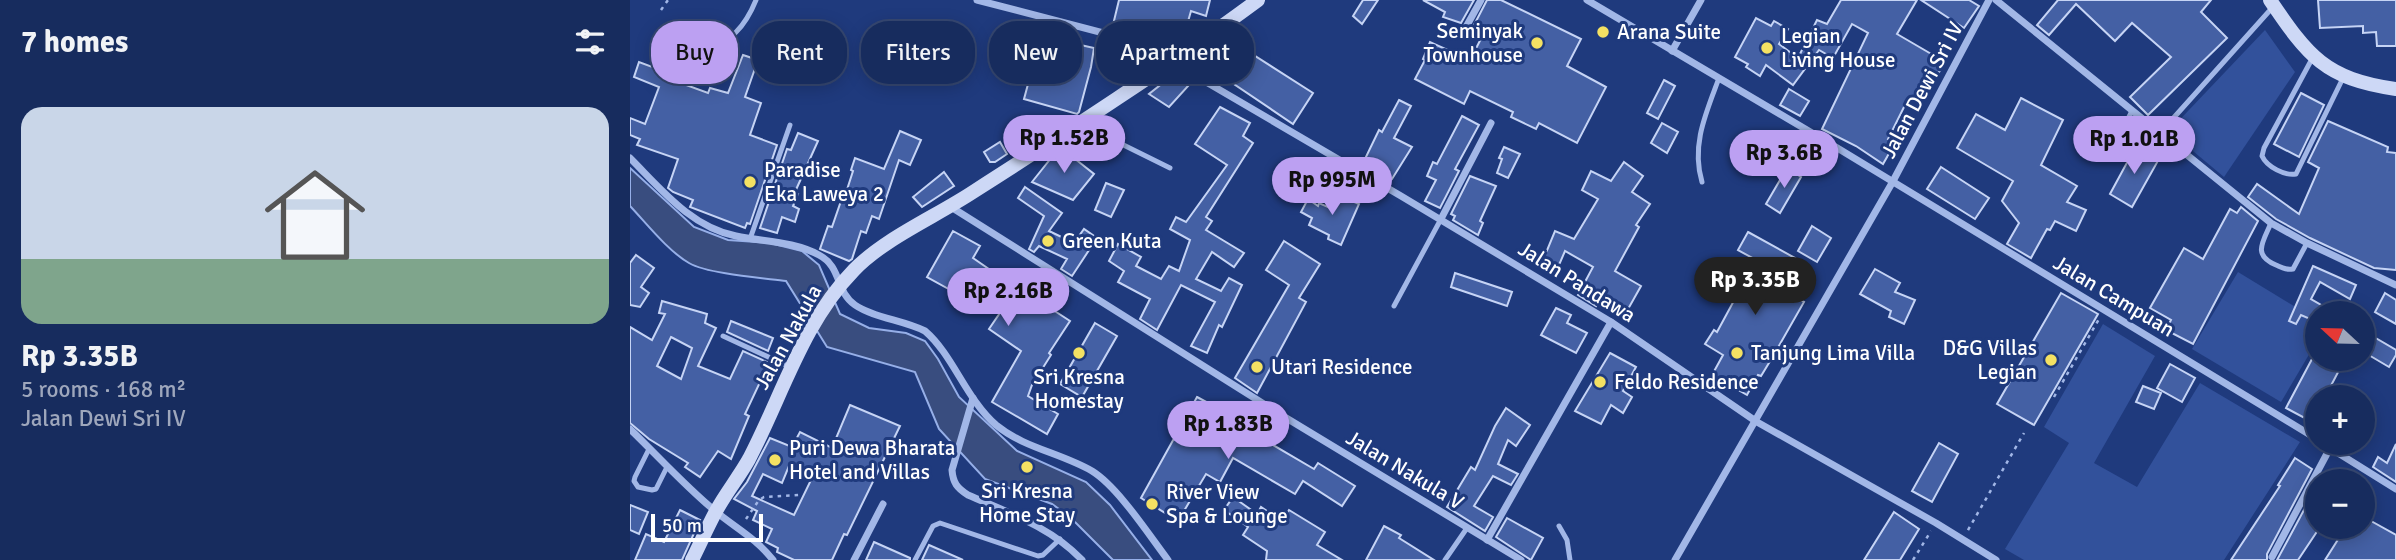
<!DOCTYPE html>
<meta charset="utf-8">
<style>
:root{--surface:#172c5e;--page:#243867;--text:#f1f3f6;--muted:#9ea7bc;--line:#364873;--accent:#bca0f2}
body{margin:0;font-family:Signika,sans-serif;background:var(--page);color:var(--text);height:100vh;display:flex;flex-direction:column;font-size:26px;white-space:nowrap}
*{box-sizing:border-box;margin:0}
p{font-size:23px;color:var(--muted)}
.icon{flex:none;width:38px;height:38px;fill:none;stroke:currentColor;stroke-width:2;stroke-linecap:round;stroke-linejoin:round}
.map{position:relative;flex:1;overflow:hidden}
.sheet{display:flex;flex-direction:column;background:var(--surface);width:630px}
.sheet>*{flex:none}
.guide{position:absolute;left:21px;top:21px;width:665px;height:63px;display:flex;gap:14px}
.needle{width:46px;rotate:292deg}
.tools{position:absolute;left:1675px;top:301px;display:grid;gap:14px}
.tools a{display:grid;place-items:center;width:70px;height:70px;border-radius:50%;background:var(--surface);box-shadow:0 4px 18px #0003,0 0 0 2px var(--line);font-size:35px}
.scale{position:absolute;left:21px;bottom:18px;width:112px;box-sizing:border-box;padding-left:7px;border:4px solid #fff;border-top:0;font-size:19px;line-height:24px;white-space:nowrap;color:#fff;-webkit-text-stroke:5px #1f3a7d;paint-order:stroke}
.price{position:absolute;translate:-50% -60px;padding:0 16px;border-radius:24px;background:var(--accent);color:#111;font-size:23px;line-height:46px;filter:drop-shadow(0 2px 4px #0008)}
.price::after{content:'';position:absolute;left:50%;top:42px;width:21px;height:16px;margin-left:-10px;background:inherit;clip-path:polygon(0 0,100% 0,50% 100%)}
.price.on{background:#222;color:#fff}
ul{padding:0;list-style:none}
li{display:grid;align-content:center;gap:14px;height:371px;padding:0 21px}
li+li{border-top:2px solid var(--line)}
li span{display:grid;place-items:center;height:217px;border-radius:21px;color:#555}
li>.icon{margin-inline-start:auto}
span .icon{width:126px;height:126px;fill:#fffc;stroke-width:1}
li b{font-size:30px}
h2{display:flex;justify-content:space-between;align-items:center;height:84px;padding:0 21px;font-size:30px}
.tag{padding:0 24px;border-radius:28px;background:var(--surface);box-shadow:0 4px 18px #0003,0 0 0 2px var(--line);font-size:24px;line-height:63px}
.tag.on{background:var(--accent);color:#111}
main{display:flex;flex:1;min-height:0}
.map>svg:first-child{display:block}
.green{fill:#32519b}
.water{fill:#394d7f;stroke:#96afe8;stroke-width:2}
.building{fill:#4460a4;stroke:#c6d4f5;stroke-width:2;fill-rule:evenodd}
.lines{fill:none;stroke-linecap:round;stroke-linejoin:round}
.path{stroke:#a2b7e7;stroke-width:2.5;stroke-dasharray:3.5 5;stroke-linecap:butt}
.lane{stroke:#a2b7e7;stroke-width:5}
.street{stroke:#a2b7e7;stroke-width:7}
.secondary{stroke:#cdd8f6;stroke-width:14}
.poi-dot{fill:#f4e163;stroke:#1f3a7d;stroke-width:2.5}
.labels{text-anchor:middle;stroke-width:6;stroke-linejoin:round;paint-order:stroke}
.poi-label{font-size:21px;fill:#fff;stroke:#1f3a7d;text-anchor:start}
.street-label{font-size:21px;fill:#fff;stroke:#1f3a7d}
</style>
<main>
<section class="sheet">
<h2>7 homes<svg class="icon" aria-label="filters" viewBox="0 0 24 24"><path d="M4 7h16M4 17h16"/><circle cx="9" cy="7" r="2"/><circle cx="15" cy="17" r="2"/></svg></h2>
<ul>
<li><span style="background:linear-gradient(#c9d6e8 70%,#7fa58c 0)"><svg class="icon" aria-label="home" viewBox="0 0 24 24"><path d="M3 11l9-7 9 7M6 9v11h12V9"/></svg></span><div><b>Rp 3.35B</b><p>5 rooms · 168 m²</p><p>Jalan Dewi Sri IV</p></div></li>
</ul>
</section>
<div class="map">
<svg width="1766" height="560" viewBox="0 0 1766 560">
<rect width="100%" height="100%" fill="#1f3a7d"/>
<g class="green">
<path d="M1635 30 1665 72 1594 177 1539 131Z"/>
<path d="M1608 272 1687 320V341L1651 402 1562 349Z"/>
<path d="M1473 324 1525 356 1464 463 1507 487 1570 383 1670 442 1594 560H1394L1375 549 1439 443 1414 427Z"/>
</g>
<path class="water" d="M0 168 64 227 98 240 140 243 172 251 189 265 210 314 239 328 276 333 295 341 308 359 329 397 387 451 456 482 480 505 522 560H483L440 517 422 504 355 479 309 429 285 372 197 347 156 281C133 278 78 274 59 263 38 251 17 224 0 206Z"/>
<g class="building">
<path d="M489 0H580L576 16 561 11 555 32 547 30 542 42 527 41 482 29Z"/>
<path d="M733 0H748L732 24 723 16Z"/>
<path d="M793 0H844L831 23 813 17 815 12Z"/>
<path d="M857 0H871L951 39 937 66 976 87 947 143 909 123 906 129 881 117 883 112 840 91 834 104 785 79 795 60 793 59 800 42 840 60 855 31 843 27Z"/>
<path d="M1211 0H1287L1267 34 1315 62 1305 79 1298 75 1280 105 1276 103 1258 139 1265 143 1253 164 1226 146 1192 129 1238 33 1222 24 1203 58 1189 50 1163 85 1136 65 1130 76 1116 67 1118 64 1105 57 1126 18 1141 26 1144 21 1158 29 1149 44 1168 58 1187 20 1197 24Z"/>
<path d="M1291 0H1339L1349 6 1334 28Z"/>
<path d="M1428 0H1581L1571 12 1597 38 1518 115 1500 97 1541 57 1502 23 1485 41 1446 4 1419 35 1407 25Z"/>
<path d="M1688 0H1766V46H1747L1746 32 1733 33V26L1690 28Z"/>
<path d="M370 32 382 36 372 65 360 60Z"/>
<path d="M411 36 464 48 461 67 449 112 447 114 394 99Z"/>
<path d="M597 38 683 93 663 124 580 68Z"/>
<path d="M113 55 128 60 115 97 131 103 120 135 147 145 120 224 117 223 115 228 60 207 63 200 43 192 38 188 48 159 7 145 10 139 0 135V118L15 124 29 87 4 77 9 62 36 72 34 77 78 93 80 88 98 93Z"/>
<path d="M543 75 559 85 539 107 519 94Z"/>
<path d="M1034 80 1045 86 1028 119 1017 113Z"/>
<path d="M1159 89 1179 101 1170 116 1150 105Z"/>
<path d="M1671 93 1694 105 1669 157 1644 144Z"/>
<path d="M1391 98 1433 120 1411 165 1447 186 1437 202 1456 210 1446 231 1425 221 1420 230 1417 229 1401 258 1377 244 1389 223 1372 201 1383 181 1327 148 1346 114 1375 130Z"/>
<path d="M769 100 781 106 764 138 782 147 762 179 733 163 749 130 752 132Z"/>
<path d="M590 107 620 123 613 136 623 143 576 217 582 221 576 230 614 253 604 267 582 252 566 279 591 291 599 278 612 285 592 327 589 325 577 353 561 346 585 302 551 285 527 330 510 319 520 299 488 282 494 271 479 261 488 244 511 257 506 266 531 279 539 266 549 271 560 240 540 229 546 217 556 222 597 165 565 144Z"/>
<path d="M832 116 849 125 825 169 829 171 810 208 795 201 806 180 797 176 803 162 807 164Z"/>
<path d="M1698 121 1758 147 1757 152 1766 153V270L1744 268 1680 238 1646 219 1618 197 1627 184 1669 214 1689 168 1678 162Z"/>
<path d="M1032 123 1048 132 1037 153 1021 143Z"/>
<path d="M270 131 291 140 280 165 269 160 249 219 242 216 236 233 231 231 222 259 219 261 190 249 198 226 202 227 211 201 213 202 223 171 221 170 225 158 254 169Z"/>
<path d="M168 133 188 141 165 192 168 194 163 206 169 209 165 222 152 217 147 233 130 228 157 149 161 150Z"/>
<path d="M370 142 377 154 365 162H360L354 152Z"/>
<path d="M1506 146 1529 159 1502 207 1480 194Z"/>
<path d="M430 147 464 174 443 200 402 182Z"/>
<path d="M874 147 890 154 878 178 867 173 872 159 869 158Z"/>
<path d="M994 162 1013 176 1002 192 1020 204 1006 225 1009 227 985 271 1011 286 997 311 971 296 966 306 948 295 963 267 935 251 926 272 911 265 925 231 944 239 968 199 952 190 961 171 981 181Z"/>
<path d="M1311 167 1359 198 1345 219 1297 189Z"/>
<path d="M1157 168 1171 177 1150 213 1136 204Z"/>
<path d="M314 172 324 186 292 207 283 197Z"/>
<path d="M840 176 866 186 850 221 853 223 848 235 823 220 825 216 821 214Z"/>
<path d="M476 183 494 190 481 217 465 210Z"/>
<path d="M395 187 432 213 419 231 444 243 454 229 467 238 442 276 431 269 437 259 409 246 404 252 399 249 414 216 388 198Z"/>
<path d="M706 194 729 204 711 245 698 239 699 235 679 225 682 218 671 212 678 199 688 206 689 203 700 208Z"/>
<path d="M1611 207 1628 221 1563 344 1536 330 1541 320 1520 308 1554 248 1573 259 1600 209 1607 213Z"/>
<path d="M1182 226 1201 238 1187 262 1168 251Z"/>
<path d="M323 231 350 246 343 258 418 310 420 308 440 321 419 353 421 355 402 385 398 396 428 414 417 434 362 402 391 351 359 329 376 304 333 275 324 292 297 277Z"/>
<path d="M1118 232 1165 258 1149 288 1174 302 1142 358 1131 376 1128 375 1117 395 1082 375 1093 355 1075 344 1084 330 1087 332 1126 260 1108 250Z"/>
<path d="M654 241 690 264 669 298 676 302 627 393 605 378 659 285 636 270Z"/>
<path d="M6 255 24 268 11 287 19 293 10 307 0 305V263Z"/>
<path d="M1683 266 1726 285 1720 299 1690 282 1681 299 1705 313H1687V322L1671 315 1666 324 1659 321Z"/>
<path d="M1245 269 1270 283 1265 292 1285 300 1274 324 1259 317 1261 311 1230 294Z"/>
<path d="M825 273 882 292 877 306 821 287Z"/>
<path d="M1431 293 1468 314 1404 425 1367 404Z"/>
<path d="M1755 293 1766 300V324L1745 312Z"/>
<path d="M32 301 77 314 75 323 86 328 68 366 100 379 113 351 139 363 115 414 119 416 101 459 88 451 70 477 55 467 58 463 19 439 0 423V327L22 340 35 314 29 313ZM41 337 62 348 51 379 27 366Z"/>
<path d="M926 308 941 315 937 323 957 333 946 353 911 335Z"/>
<path d="M101 321 143 338 138 351 97 332Z"/>
<path d="M465 323 487 336 452 397 430 384Z"/>
<path d="M1732 330 1766 350V355L1759 367 1732 351Z"/>
<path d="M980 353 1006 367 993 391 1002 397 993 413 981 405 971 424 945 411Z"/>
<path d="M1682 359H1715L1695 397H1687V413L1682 422 1656 408Z"/>
<path d="M1540 364 1565 378 1552 402 1527 388Z"/>
<path d="M1513 386 1531 393 1524 409 1506 402Z"/>
<path d="M567 397 621 426 619 431 684 469 688 463 725 486 712 506 673 481 665 494 603 458 590 482 576 474 548 521 511 498Z"/>
<path d="M220 405 270 426 217 535 214 534 202 560H164L147 552 148 548 136 542 142 529 123 520 127 511 104 499 117 482 140 438 162 447 170 432 202 448ZM159 466 182 478 164 515 122 496 133 474 152 483Z"/>
<path d="M876 408 900 425 886 446 878 440 868 464 888 474 881 485 863 476 844 506 863 517 855 531 817 507 841 467 845 470 865 426Z"/>
<path d="M1309 443 1328 454 1302 502 1282 491Z"/>
<path d="M1766 444V482L1743 467 1748 457 1757 463Z"/>
<path d="M1665 458 1682 469 1637 554V560H1601L1650 486 1648 485Z"/>
<path d="M1682 495 1687 499V527H1690L1668 560H1647Z"/>
<path d="M603 497 627 514 631 507 652 521 659 510 695 532 687 545 712 560H636L637 551 613 535 618 527 594 510Z"/>
<path d="M0 505 18 512 9 534 0 530Z"/>
<path d="M50 510 70 520 52 560H5L16 534 34 542Z"/>
<path d="M1264 512 1289 529 1270 560H1234Z"/>
<path d="M1732 516 1766 535V560H1695L1716 527H1732Z"/>
<path d="M877 518 913 538 901 560 866 537Z"/>
<path d="M754 526 771 535 769 538 804 560H736Z"/>
<path d="M244 542 280 558V560H236Z"/>
<path d="M299 545 333 560H292Z"/>
</g>
<g class="lines">
<g class="path">
<path d="M31 10 38 0"/>
<path d="M1424 397 1469 319"/>
<path d="M116 519 129 500 134 497 169 495"/>
<path d="M1338 530 1394 433"/>
<path d="M1283 560 1301 531"/>
</g>
<g class="lane">
<path d="M73 51C101 42 115 27 126 0"/>
<path d="M1683 57 1634 148 1632 156C1637 167 1655 176 1666 174L1713 78"/>
<path d="M451 124 540 168"/>
<path d="M1530 133 1642 8"/>
<path d="M1479 156 1502 111"/>
<path d="M1072 182C1061 145 1076 113 1089 78"/>
<path d="M1641 223C1633 242 1622 255 1646 265 1653 268 1656 270 1663 269L1677 243"/>
<path d="M120 239 160 125"/>
<path d="M764 306 811 219"/>
<path d="M93 336 160 367"/>
<path d="M19 449 5 477 4 481 8 487 22 490 26 489 37 467"/>
<path d="M929 526 937 540 940 560"/>
<path d="M285 560 303 526 310 523 408 556 413 555 430 539"/>
<path d="M815 560 837 528"/>
</g>
<g class="street">
<path d="M347 0 550 53"/>
<path d="M957 0 1209 149 1687 439"/>
<path d="M1366 0 1641 223 1677 243 1766 285"/>
<path d="M831 36 851 0"/>
<path d="M1042 51 1071 0"/>
<path d="M542 62 771 196 981 322 1127 422 1306 523 1366 560"/>
<path d="M0 158C31 189 61 227 106 236 134 242 163 241 189 255 212 267 205 291 225 305 244 318 273 320 295 331 323 355 336 399 366 425 394 448 431 453 462 471 488 487 519 535 538 560"/>
<path d="M321 207 648 413 891 560"/>
<path d="M811 219 861 123"/>
<path d="M343 398 322 470C323 483 327 488 338 495 379 513 421 527 452 560"/>
<path d="M0 429C28 456 54 485 84 510 104 527 126 538 143 560"/>
<path d="M1692 443 1766 489"/>
<path d="M857 540 981 322"/>
<path d="M1642 557 1700 448"/>
<path d="M224 560 253 504"/>
<path d="M1045 560 1262 183 1359 0"/>
</g>
<g class="secondary">
<path d="M1640 0C1678 56 1695 79 1766 89"/>
<path d="M62 560C70 544 77 528 85 513 95 494 109 477 119 459 152 396 173 322 224 270 255 238 305 217 343 192 440 130 536 68 628 0"/>
</g>
</g>
<g class="poi-dot">
<circle cx="973" cy="32" r="7"/>
<circle cx="907" cy="43" r="7"/>
<circle cx="1137" cy="48" r="7"/>
<circle cx="120" cy="182" r="7"/>
<circle cx="418" cy="241" r="7"/>
<circle cx="449" cy="353" r="7"/>
<circle cx="1107" cy="353" r="7"/>
<circle cx="1421" cy="360" r="7"/>
<circle cx="627" cy="367" r="7"/>
<circle cx="970" cy="382" r="7"/>
<circle cx="145" cy="460" r="7"/>
<circle cx="397" cy="467" r="7"/>
<circle cx="522" cy="504" r="7"/>
</g>
<g class="labels">
<g class="poi-label">
<text x="893" y="38" text-anchor="end">Seminyak<tspan x="893" dy="24">Townhouse</tspan></text>
<text x="987" y="39">Arana Suite</text>
<text x="1151" y="43">Legian<tspan x="1151" dy="24">Living House</tspan></text>
<text x="134" y="177">Paradise<tspan x="134" dy="24">Eka Laweya 2</tspan></text>
<text x="432" y="248">Green Kuta</text>
<text x="1407" y="355" text-anchor="end">D&amp;G Villas<tspan x="1407" dy="24">Legian</tspan></text>
<text x="1121" y="360">Tanjung Lima Villa</text>
<text x="641" y="374">Utari Residence</text>
<text x="449" y="384" text-anchor="middle">Sri Kresna<tspan x="449" dy="24">Homestay</tspan></text>
<text x="984" y="389">Feldo Residence</text>
<text x="159" y="455">Puri Dewa Bharata<tspan x="159" dy="24">Hotel and Villas</tspan></text>
<text x="397" y="498" text-anchor="middle">Sri Kresna<tspan x="397" dy="24">Home Stay</tspan></text>
<text x="536" y="499">River View<tspan x="536" dy="24">Spa &amp; Lounge</tspan></text>
</g>
<g class="street-label">
<text transform="translate(1292 90) rotate(-62)" y="7">Jalan Dewi Sri IV</text>
<text transform="translate(947 282) rotate(32)" y="7">Jalan Pandawa</text>
<text transform="translate(1484 296) rotate(31)" y="7">Jalan Campuan</text>
<text transform="translate(158 337) rotate(-61)" y="7">Jalan Nakula</text>
<text transform="translate(775 470) rotate(31)" y="7">Jalan Nakula V</text>
</g>
</g>
</svg>
<div class="tools">
<a><svg class="needle" viewBox="-14 -14 28 28"><path d="M0-13l5 13h-10z" fill="#e53935"/><path d="M0 13l5-13h-10z" fill="#9ea7bc"/></svg></a>
<a>+</a>
<a>−</a>
</div>
<div class="scale">50 m</div>
<b class="price" style="left:434px;top:175px">Rp 1.52B</b>
<b class="price" style="left:1504px;top:176px">Rp 1.01B</b>
<b class="price" style="left:1154px;top:190px">Rp 3.6B</b>
<b class="price" style="left:702px;top:217px">Rp 995M</b>
<b class="price on" style="left:1125px;top:317px">Rp 3.35B</b>
<b class="price" style="left:378px;top:328px">Rp 2.16B</b>
<b class="price" style="left:598px;top:461px">Rp 1.83B</b>
<div class="guide">
<a class="tag on">Buy</a>
<a class="tag">Rent</a>
<a class="tag">Filters</a>
<a class="tag">New</a>
<a class="tag">Apartment</a>
</div>
</div>
</main>
